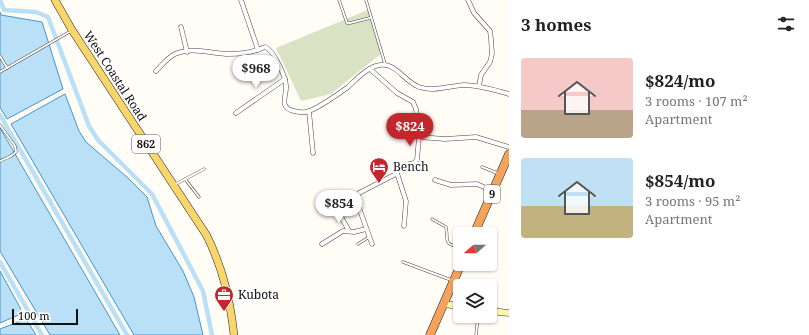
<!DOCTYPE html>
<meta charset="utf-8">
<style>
:root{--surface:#fff;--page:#f2f2f2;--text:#202124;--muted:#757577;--accent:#c4262e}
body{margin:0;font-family:"Noto Serif",serif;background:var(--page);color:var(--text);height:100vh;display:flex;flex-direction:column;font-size:15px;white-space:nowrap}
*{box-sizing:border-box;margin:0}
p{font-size:13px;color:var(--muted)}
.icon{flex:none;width:22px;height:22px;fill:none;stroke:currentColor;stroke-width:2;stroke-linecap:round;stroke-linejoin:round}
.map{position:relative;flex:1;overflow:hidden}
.sheet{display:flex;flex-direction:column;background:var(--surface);width:300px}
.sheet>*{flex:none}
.needle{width:26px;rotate:250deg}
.tools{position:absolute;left:453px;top:227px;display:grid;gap:8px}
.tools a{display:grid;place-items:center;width:44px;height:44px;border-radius:4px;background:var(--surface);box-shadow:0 1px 3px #0004;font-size:20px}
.scale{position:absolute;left:12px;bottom:10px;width:66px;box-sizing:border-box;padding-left:4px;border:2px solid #111;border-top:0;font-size:11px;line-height:14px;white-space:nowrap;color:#111;-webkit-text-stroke:3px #fff;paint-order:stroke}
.price{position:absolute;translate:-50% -34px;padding:0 9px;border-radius:14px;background:#fff;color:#222;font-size:13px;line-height:26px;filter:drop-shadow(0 1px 2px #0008)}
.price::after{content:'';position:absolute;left:50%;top:24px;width:12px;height:9px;margin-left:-6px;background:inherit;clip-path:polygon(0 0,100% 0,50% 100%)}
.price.active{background:var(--accent);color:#fff}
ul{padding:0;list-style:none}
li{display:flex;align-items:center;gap:12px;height:100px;padding:0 12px}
li span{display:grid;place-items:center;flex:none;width:112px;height:80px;border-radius:4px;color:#555}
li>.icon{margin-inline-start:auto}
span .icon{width:48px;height:48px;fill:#fffc;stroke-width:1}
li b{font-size:17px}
h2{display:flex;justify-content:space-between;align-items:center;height:48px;padding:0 12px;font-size:17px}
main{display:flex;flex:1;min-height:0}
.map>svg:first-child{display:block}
.cemetery{fill:#d9e3c4}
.water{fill:#b9e0f7;stroke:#3f96cf}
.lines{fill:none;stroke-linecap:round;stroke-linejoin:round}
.canal{stroke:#b9e0f7;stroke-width:4.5}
.lane-casing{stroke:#444;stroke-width:3}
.street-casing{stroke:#444;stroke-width:5}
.secondary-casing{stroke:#333;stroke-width:7}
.primary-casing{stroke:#222;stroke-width:8}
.highway-casing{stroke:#222;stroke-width:9}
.lane{stroke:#fff;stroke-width:2}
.street{stroke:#fff;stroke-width:4}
.secondary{stroke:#fff6b0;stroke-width:6}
.primary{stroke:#f9d66b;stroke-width:7}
.highway{stroke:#f5a25d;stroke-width:8}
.labels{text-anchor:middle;stroke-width:4;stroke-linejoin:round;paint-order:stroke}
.shield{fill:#fff;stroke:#585858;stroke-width:1}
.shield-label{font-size:11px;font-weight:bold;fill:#111}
.street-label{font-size:12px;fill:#111;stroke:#fff}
.poi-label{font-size:12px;fill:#111;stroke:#fff;text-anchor:start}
</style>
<main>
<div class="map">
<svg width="509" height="335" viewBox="0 0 509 335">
<rect width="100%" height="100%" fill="#fffdf5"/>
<path class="cemetery" d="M370 9 383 52 331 94 301 101 276 48Z"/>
<g class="water">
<path d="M0 12 1 15 42 22 63 89 7 119 0 107Z"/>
<path d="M65 94 79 131 86 142 128 178 147 197 156 226 183 271 194 297 203 335H134L11 124Z"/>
<path d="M0 128 120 335H50L0 251Z"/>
<path d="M0 271 23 313 0 323Z"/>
<path d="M26 319 36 335H0V329Z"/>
</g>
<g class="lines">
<g class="canal">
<path d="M0 0 4 10 36 12 48 17 89 126 98 140 152 194 203 291 212 335"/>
<path d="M0 115 127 335"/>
<path d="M0 262 42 335"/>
</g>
<g class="lane-casing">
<g id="lane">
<path d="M339 0 347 23H350L370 18"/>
<path d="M366 0 385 64"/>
<path d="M0 56 7 68"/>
<path d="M0 72 71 31"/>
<path d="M0 125 15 146 16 152 11 156 0 161"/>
<path d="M482 167 497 173"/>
<path d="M185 179 199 197"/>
<path d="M176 184 204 169"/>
<path d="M432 219 446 227C449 243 442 242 460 248"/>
<path d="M358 244 369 237"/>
<path d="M403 262 451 280"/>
<path d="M476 335 478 316"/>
</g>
</g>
<g class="street-casing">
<g id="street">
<path d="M241 0 258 50"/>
<path d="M468 0 474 13 490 31 491 39 492 54 490 62 481 75 479 86"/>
<path d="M181 27 187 52"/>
<path d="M370 69 397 93 413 102 416 109 419 137 417 160 414 163 398 167 396 170 406 201 404 226"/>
<path d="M156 71C162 65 167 58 175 54 193 46 211 54 229 54 241 54 254 52 265 47 274 50 286 78 286 86 287 95 278 108 294 111 298 112 302 113 306 112 314 111 340 93 348 87 357 79 367 67 380 65 395 62 405 82 419 87 432 92 450 86 464 85 479 85 494 90 509 94"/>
<path d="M309 111 313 153"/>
<path d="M236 113 285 79"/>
<path d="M419 137 445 139 476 137 509 147"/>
<path d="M435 180 451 185 477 184 493 191"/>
<path d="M340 215 349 231"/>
<path d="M322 244 343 231 354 232 366 229"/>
<path d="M372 244 356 199 359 193 396 174"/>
</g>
</g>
<g class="secondary-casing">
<g id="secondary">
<path d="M444 304 460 306"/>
<path d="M490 311 509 313"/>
</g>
</g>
<g class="primary-casing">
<path id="primary" d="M55 0 72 30 207 236C223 269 230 299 234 335"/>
</g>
<g class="highway-casing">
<g id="highway">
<path d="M474 234 509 154"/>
<path d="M430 335 461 264"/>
</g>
</g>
<use href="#lane" class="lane"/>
<use href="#street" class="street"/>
<use href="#secondary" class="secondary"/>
<use href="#primary" class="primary"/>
<use href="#highway" class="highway"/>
</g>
<defs>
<g id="hotel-pin" transform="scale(1)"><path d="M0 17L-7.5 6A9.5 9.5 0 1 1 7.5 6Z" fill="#c4262e" stroke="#fff"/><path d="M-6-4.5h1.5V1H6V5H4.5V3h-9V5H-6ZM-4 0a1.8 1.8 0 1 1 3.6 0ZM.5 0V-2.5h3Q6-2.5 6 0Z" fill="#fff"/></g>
<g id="office-pin" transform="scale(1)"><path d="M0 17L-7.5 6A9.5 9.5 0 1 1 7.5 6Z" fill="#c4262e" stroke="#fff"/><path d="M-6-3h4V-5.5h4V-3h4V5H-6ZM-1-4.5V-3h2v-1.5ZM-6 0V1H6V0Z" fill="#fff"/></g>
</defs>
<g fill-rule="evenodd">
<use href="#hotel-pin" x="379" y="167"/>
<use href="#office-pin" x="224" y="295"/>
</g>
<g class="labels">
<g class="shield">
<rect x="132" y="135" width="28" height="18" rx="3"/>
<rect x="484" y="185" width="16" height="18" rx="3"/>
</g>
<g class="shield-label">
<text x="146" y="148">862</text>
<text x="492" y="198">9</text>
</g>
<g class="street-label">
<text transform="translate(115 76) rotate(57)" y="4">West Coastal Road</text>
</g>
<g class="poi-label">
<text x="393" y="171">Bench</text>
<text x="238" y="299">Kubota</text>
</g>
</g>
</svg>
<div class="tools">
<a><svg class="needle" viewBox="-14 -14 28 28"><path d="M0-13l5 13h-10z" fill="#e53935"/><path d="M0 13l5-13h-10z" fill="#757577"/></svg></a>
<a><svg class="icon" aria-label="layers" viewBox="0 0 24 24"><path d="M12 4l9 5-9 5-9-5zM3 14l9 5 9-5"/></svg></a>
</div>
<div class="scale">100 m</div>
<b class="price" style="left:256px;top:89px">$968</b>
<b class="price active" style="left:410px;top:147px">$824</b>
<b class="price" style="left:339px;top:224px">$854</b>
</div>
<section class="sheet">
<h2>3 homes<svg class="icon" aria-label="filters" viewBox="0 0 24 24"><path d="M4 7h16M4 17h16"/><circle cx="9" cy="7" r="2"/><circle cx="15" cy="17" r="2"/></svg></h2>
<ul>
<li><span style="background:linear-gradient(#f6c9c9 65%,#b9a48a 0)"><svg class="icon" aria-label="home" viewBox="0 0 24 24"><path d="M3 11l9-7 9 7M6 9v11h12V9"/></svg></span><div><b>$824/mo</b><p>3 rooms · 107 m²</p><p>Apartment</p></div></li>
<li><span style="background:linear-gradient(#bfe0f5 60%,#c2b280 0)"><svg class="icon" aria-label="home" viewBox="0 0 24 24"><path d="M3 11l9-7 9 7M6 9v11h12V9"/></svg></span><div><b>$854/mo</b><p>3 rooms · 95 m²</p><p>Apartment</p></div></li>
</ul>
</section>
</main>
